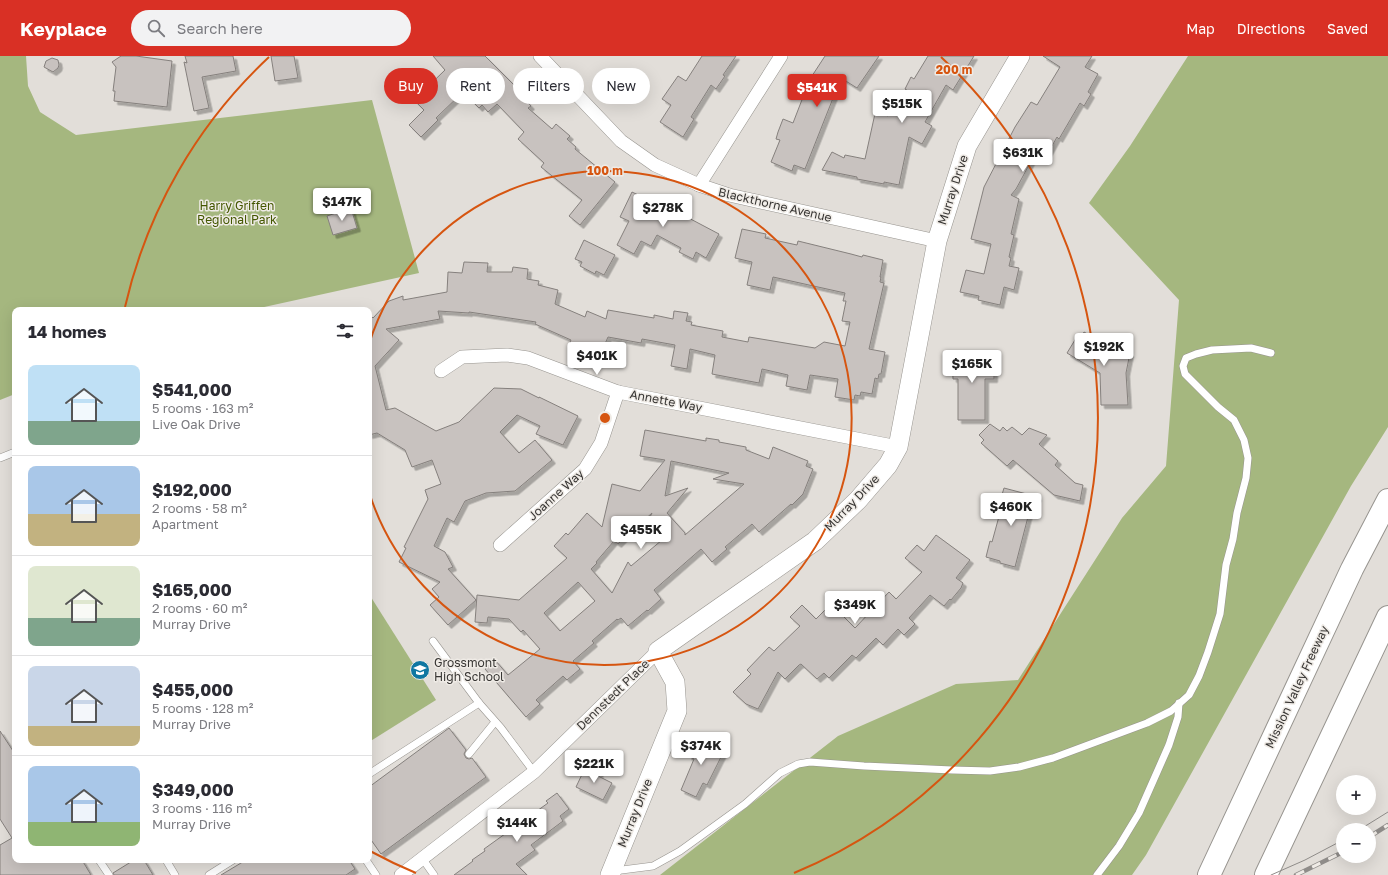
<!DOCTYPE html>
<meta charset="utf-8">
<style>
:root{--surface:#fff;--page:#f2f2f3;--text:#2b2b33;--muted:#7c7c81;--line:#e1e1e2;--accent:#d93025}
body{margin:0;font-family:"Golos Text",sans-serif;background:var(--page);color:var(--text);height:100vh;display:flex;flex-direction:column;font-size:15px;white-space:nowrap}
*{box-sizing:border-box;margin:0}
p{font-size:13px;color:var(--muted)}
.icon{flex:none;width:22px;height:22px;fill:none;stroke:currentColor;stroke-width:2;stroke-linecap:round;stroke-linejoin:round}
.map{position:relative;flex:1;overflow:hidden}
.sheet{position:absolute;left:12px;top:251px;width:360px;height:556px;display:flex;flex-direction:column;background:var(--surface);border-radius:8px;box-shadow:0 4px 16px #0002}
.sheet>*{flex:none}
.banner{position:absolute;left:384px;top:12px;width:380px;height:36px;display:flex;gap:8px}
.controls{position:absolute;left:1336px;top:719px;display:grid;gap:8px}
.controls a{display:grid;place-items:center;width:40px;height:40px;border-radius:50%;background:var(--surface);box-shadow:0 4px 16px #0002;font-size:20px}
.price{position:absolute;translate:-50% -34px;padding:0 9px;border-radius:4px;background:#fff;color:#222;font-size:13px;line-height:26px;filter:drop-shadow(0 1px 2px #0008)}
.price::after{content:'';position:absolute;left:50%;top:24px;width:12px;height:9px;margin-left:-6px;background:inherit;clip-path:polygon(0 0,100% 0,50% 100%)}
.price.on{background:var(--accent);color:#fff}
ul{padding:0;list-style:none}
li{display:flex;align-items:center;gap:12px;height:100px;padding:0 16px}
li+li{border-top:1px solid var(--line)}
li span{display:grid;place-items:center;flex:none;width:112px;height:80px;border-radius:8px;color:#555}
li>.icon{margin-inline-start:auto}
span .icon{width:48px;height:48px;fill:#fffc;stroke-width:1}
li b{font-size:17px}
h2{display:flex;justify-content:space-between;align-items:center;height:48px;padding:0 16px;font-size:17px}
.pill{padding:0 14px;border-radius:18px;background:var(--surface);box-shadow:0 4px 16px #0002;font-size:14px;line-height:36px}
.pill.on{background:var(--accent);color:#fff}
header{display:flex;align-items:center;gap:24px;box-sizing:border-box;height:56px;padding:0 20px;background:var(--accent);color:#fff}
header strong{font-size:19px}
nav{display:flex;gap:22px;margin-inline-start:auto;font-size:14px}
.search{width:280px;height:36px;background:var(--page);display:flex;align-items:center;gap:10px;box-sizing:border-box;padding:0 14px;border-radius:22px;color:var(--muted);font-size:15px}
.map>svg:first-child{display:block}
.green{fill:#a5b77f}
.building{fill:#c8c2bf;stroke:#85807d;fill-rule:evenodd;filter:url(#shadow)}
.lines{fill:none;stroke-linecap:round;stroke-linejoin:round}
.lane-casing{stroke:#97948f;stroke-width:8}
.street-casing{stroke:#97948f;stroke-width:14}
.secondary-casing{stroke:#97948f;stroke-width:20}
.highway-casing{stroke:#97948f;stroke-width:24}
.lane{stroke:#fff;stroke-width:7}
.street{stroke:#fff;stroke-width:13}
.secondary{stroke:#fff;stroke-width:19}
.highway{stroke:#fff;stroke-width:22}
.tram{stroke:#8f8c89;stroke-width:1}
.rail-casing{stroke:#8f8c89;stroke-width:4.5}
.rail{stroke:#efebe6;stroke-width:3;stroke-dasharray:9;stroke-linecap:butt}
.ring{fill:none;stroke:#d65510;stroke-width:2}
.labels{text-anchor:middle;stroke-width:3;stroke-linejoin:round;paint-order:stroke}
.street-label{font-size:12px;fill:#373533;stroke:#efebe6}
.park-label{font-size:12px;fill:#445700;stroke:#efebe6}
.poi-label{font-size:12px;fill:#373533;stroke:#efebe6;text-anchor:start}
.centre{fill:#d65510;stroke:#efebe6;stroke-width:2}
.ring-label{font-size:12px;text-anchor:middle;font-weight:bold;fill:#d65510;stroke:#efebe6;stroke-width:3;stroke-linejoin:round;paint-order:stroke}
</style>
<header>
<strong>Keyplace</strong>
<div class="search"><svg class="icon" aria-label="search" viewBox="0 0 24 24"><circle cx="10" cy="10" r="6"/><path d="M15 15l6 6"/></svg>Search here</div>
<nav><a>Map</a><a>Directions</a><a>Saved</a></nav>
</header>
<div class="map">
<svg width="1388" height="819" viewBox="0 0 1388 819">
<defs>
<filter id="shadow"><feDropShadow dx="3.5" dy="3.5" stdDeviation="0" flood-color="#0004"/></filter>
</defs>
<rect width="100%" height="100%" fill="#e2ded9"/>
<g class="green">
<path d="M0 0H26L28 30 40 56 76 79 372 44 419 217 251 254H15V338L0 344Z"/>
<path d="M1188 0H1388V371L1351 430 1146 799 1132 819H660L838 680 956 628 1018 624 1122 462 1166 410 1179 244 1089 147 1130 90Z"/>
<path d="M369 538 436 644 369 686Z"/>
</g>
<g class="building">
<path d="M121 0H136L172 5 167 51 114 45 115 35H113L116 11 112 6Z"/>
<path d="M185 0H233L236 15 202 21 209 52 194 55 184 6 187 7Z"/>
<path d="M271 0H294L298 22 275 25Z"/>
<path d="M433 0H485L519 34 518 36 531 50 528 52 552 73 556 68 570 80 567 83 576 91 575 93 615 126 580 169 569 160 582 144 541 111 544 107 518 83 524 76 497 48 488 56 482 49 479 52 463 36 436 62 438 64 421 81 409 69 424 54 414 44 445 14Z"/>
<path d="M702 0H736L723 19 725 20 716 33 711 29 691 61 694 63 683 81 660 66 671 49 662 43 678 20 686 25Z"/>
<path d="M825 0H879L857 32 841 22 805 113 794 109 792 115 771 106 780 84 776 83 778 76 783 63 793 67 810 23Z"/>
<path d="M928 0H974L953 34 946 29 925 66 932 70 922 88 909 81 899 129 884 126V128L857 123V121L822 114 832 96 844 102 845 99 865 103 876 53 888 60 891 56 900 61 913 38 905 33 911 21 914 23Z"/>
<path d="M1043 0H1092L1085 11 1098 18 1088 36 1091 38 1084 50 1080 47 1059 83 1057 81 1047 99 1041 102 1035 98 1016 133 1011 139 1019 143 1011 178 1014 179 1009 201 1011 202 1009 210 1019 212 1014 234 1004 231 1000 249 978 244 979 240 960 236 966 214 984 218 991 188 971 183 984 131 1015 71 1031 46 1037 49 1060 11Z"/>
<path d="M52 2 58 4 59 9 58 12 53 16 44 11 46 5Z"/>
<path d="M632 136 682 160 683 159 719 178 706 202 696 196 693 203 679 196 681 192 657 179 651 190 641 185 634 198 617 189 629 165 620 161Z"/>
<path d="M351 152 357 172 333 179 327 160Z"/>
<path d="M742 173 766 178 765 182 797 189 798 185 851 198 862 201 863 199 883 204 880 221H881L880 226 884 227 869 293 885 296 881 318H879L878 323 875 322 872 338 861 336 860 340 855 339 854 344 835 341 838 323 810 319 807 334 786 330 788 319 762 313 759 327 712 318 715 299 690 293 687 313 671 310 675 289 642 283 641 287 608 281 601 297 582 289V291L570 286 571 284 535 268 536 266 469 256V257L438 255 440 263 386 273 399 284 375 310 386 354 395 352 436 375 459 366 494 332 521 333 539 342V341L578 360 563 389 536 378 540 370 517 359 500 376 519 397 535 384 552 404 515 435 486 437 465 445 454 466 447 462 434 490 445 496 453 511 448 513 476 544 448 569 430 549 439 541 432 533 440 526 399 506 406 492 404 491 428 443 425 434 441 428 432 404 412 411 405 394 377 377 369 379V258L373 262 389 245 403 240V244L447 236 448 216 462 217 464 206 488 207 487 216H512L513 211 528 213 527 223 539 225 538 229 558 234 555 248 585 261 587 255 606 263 608 254 654 262V259L673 263 674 255 688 257 686 265 692 266 691 269 723 275 722 281 748 286 749 281 815 292 824 286 845 290 850 266 842 265 846 245H843L845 237 773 221 770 234 747 229 752 206 735 202Z"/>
<path d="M584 184 615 199 604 219 596 215 595 218 580 210 582 206 575 203Z"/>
<path d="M1084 276 1107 289 1130 297 1126 317 1128 349H1101L1100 317 1067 297 1078 279 1081 281Z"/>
<path d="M952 299H994V323H985V364H958V323H953Z"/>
<path d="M990 368 1000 375 1003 371 1007 375 1012 371 1022 379 1029 372 1047 379 1039 388 1058 405 1055 409 1075 427 1083 429 1080 445 1054 439 1013 404 1007 410 981 387 984 384 979 379Z"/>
<path d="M645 374 706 385V382L719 384V386L746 391V394L769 403 773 391 808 405 806 410 813 413 803 438 792 449 791 448 759 476 752 468 725 491 727 493 712 506 701 493 654 534 661 543 648 555 647 554 628 570 621 562 618 564 617 563 592 585 594 587 573 605 580 613 567 624 563 620 536 644 540 648 526 661 485 613 495 604 508 619 540 593 523 574 521 576 509 563 488 561 487 567 475 566 477 539 519 544 567 502 554 490 566 477 568 479 587 457 602 471 612 428 640 435 665 404 640 400ZM671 405 729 417 713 423 744 428 685 479V477L667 457 688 432 665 440ZM652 457 645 471 662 484 631 510 628 506 612 537 591 513 597 507 596 506 614 485 618 488 639 466 641 467ZM578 526 595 545 560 575 544 557Z"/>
<path d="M1004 432 1038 441 1029 457 1015 511 1000 507V505L986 501 990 485 992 486 1001 453 998 452Z"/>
<path d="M936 479 970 504 956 522 963 527 961 532 951 544 950 543 944 550 930 539 909 562 915 568 904 579 898 573 883 589 876 582 856 602 852 599 829 622 824 617 817 623 801 608 799 609 785 623 778 616 758 653 746 648 733 636 751 618 747 614 769 591 774 595 800 570 790 561 802 549 816 563 831 548 855 572 889 536 896 543 922 516 905 502 917 489 924 495Z"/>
<path d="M449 672 466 694 464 698 466 702 469 703 472 702 486 721 381 798 369 781V731Z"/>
<path d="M0 675 15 698V804H82L91 819H0V789L12 782 0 763Z"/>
<path d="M697 681 724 695 707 729 703 727 696 741 681 734 694 703 688 700Z"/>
<path d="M586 710 600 717 598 720 612 727 603 744 576 731Z"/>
<path d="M557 737 569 753 560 760 563 765 531 789 535 794 516 808 527 819H454L473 805 472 804 485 795 484 793 548 747 546 745Z"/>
<path d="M134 804H144L153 819H114L113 817Z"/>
<path d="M246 804H349L355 813 346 819H221Z"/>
</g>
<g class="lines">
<g class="lane-casing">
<g id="lane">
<path d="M0 402 15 396"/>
<path d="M433 585 479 647"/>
<path d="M469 698 495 666"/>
<path d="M369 718 479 647 501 672 534 716"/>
<path d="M422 802 434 819"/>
<path d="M99 804 109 819"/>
<path d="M166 804 175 819"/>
<path d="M366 804 376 819"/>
<path d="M614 815 653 810 680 795 745 748 780 717 798 708 810 706 864 710 952 714 990 715 1019 711 1053 702 1147 667 1171 655 1189 639 1199 620 1208 596 1220 558 1226 509 1233 483 1237 457 1246 422 1248 402 1244 384 1234 364 1218 351 1185 318 1183 310 1186 302 1196 298 1212 294 1251 292 1271 297"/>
<path d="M209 819 233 804"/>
<path d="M1097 819 1119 790 1139 757 1169 689 1178 661 1179 647"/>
</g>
</g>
<g class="street-casing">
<g id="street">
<path d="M540 0 621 85 655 109 699 129 729 139 937 185"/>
<path d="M699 129 781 0"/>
<path d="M441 315 462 301 507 299 528 302 618 336 898 391"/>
<path d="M500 489 585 413 601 387 618 336"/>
<path d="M401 819 534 716 658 595"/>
</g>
</g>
<g class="secondary-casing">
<path id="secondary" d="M610 819 677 655 675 626 658 595 815 485 858 444 888 409 898 391 937 185 967 90 1020 0"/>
</g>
<g class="highway-casing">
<g id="highway">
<path d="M1209 819 1352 513 1388 444"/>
<path d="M1266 819 1388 561"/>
</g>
</g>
<use href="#lane" class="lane"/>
<use href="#street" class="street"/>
<use href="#secondary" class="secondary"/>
<use href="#highway" class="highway"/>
<g class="tram">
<path d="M1359 774 1388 756"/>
<path d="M1271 819 1305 804 1343 784"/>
</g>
<g class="rail-casing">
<g id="rail">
<path d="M1369 781 1388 769"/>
<path d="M1296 819 1343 796"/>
</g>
</g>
<use href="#rail" class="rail"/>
</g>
<g class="ring">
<path d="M369 288A247 247 0 1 1 369 436"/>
<path d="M416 817A493 493 0 0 1 370 795M125 251A493 493 0 0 1 269 1M941 1A493 493 0 0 1 794 817"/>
</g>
<defs>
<g id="school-disc" transform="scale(1)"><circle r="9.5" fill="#0f77a2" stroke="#efebe6"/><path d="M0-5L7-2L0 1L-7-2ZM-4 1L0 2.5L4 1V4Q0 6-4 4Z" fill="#fff"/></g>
</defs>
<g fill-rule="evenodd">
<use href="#school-disc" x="420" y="614"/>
</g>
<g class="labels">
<g class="street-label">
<text transform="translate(953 134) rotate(-72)" y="4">Murray Drive</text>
<text transform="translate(775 149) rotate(13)" y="4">Blackthorne Avenue</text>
<text transform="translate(666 345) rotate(11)" y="4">Annette Way</text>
<text transform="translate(556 439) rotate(-42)" y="4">Joanne Way</text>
<text transform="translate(852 447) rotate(-46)" y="4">Murray Drive</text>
<text transform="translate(1297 631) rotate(-65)" y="4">Mission Valley Freeway</text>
<text transform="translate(613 639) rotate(-44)" y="4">Dennstedt Place</text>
<text transform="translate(635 757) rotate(-68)" y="4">Murray Drive</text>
</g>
<g class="park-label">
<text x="237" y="154">Harry Griffen<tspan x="237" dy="14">Regional Park</tspan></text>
</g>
<g class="poi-label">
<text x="434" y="611">Grossmont<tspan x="434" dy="14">High School</tspan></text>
</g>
</g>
<circle cx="605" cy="362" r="6" class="centre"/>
<g class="ring-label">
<text x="954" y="18">200 m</text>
<text x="605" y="119">100 m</text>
</g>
</svg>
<div class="controls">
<a>+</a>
<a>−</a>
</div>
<b class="price on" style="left:817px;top:52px">$541K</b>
<b class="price" style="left:902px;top:68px">$515K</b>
<b class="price" style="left:1023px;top:117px">$631K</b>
<b class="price" style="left:342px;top:166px">$147K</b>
<b class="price" style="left:663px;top:172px">$278K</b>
<b class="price" style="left:1104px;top:311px">$192K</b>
<b class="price" style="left:597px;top:320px">$401K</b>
<b class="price" style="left:972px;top:328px">$165K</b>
<b class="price" style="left:1011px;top:471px">$460K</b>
<b class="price" style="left:641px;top:494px">$455K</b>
<b class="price" style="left:855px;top:569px">$349K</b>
<b class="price" style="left:701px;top:710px">$374K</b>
<b class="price" style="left:594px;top:728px">$221K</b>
<b class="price" style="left:517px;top:787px">$144K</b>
<div class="banner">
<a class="pill on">Buy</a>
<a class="pill">Rent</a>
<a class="pill">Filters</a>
<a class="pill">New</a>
</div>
<section class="sheet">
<h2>14 homes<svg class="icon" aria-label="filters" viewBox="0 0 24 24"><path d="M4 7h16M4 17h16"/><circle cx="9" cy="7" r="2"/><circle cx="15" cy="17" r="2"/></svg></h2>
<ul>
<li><span style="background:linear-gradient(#bfe0f5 70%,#7fa58c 0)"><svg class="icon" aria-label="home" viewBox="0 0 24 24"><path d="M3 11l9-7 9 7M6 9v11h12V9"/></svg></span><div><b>$541,000</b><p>5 rooms · 163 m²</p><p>Live Oak Drive</p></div></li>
<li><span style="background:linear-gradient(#a9c7e8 60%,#c2b280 0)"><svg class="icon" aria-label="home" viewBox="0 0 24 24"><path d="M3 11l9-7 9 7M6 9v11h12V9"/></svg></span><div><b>$192,000</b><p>2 rooms · 58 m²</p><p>Apartment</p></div></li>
<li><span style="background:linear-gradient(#dfe7d0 65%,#7fa58c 0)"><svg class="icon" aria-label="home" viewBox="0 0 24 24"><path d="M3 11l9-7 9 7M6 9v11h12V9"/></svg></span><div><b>$165,000</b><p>2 rooms · 60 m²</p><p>Murray Drive</p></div></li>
<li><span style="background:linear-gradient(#c9d6e8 75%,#c2b280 0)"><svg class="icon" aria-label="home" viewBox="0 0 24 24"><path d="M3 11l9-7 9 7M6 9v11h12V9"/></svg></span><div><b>$455,000</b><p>5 rooms · 128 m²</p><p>Murray Drive</p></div></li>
<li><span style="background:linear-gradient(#a9c7e8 70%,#8fb573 0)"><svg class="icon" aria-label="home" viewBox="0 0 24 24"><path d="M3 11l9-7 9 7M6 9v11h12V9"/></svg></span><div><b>$349,000</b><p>3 rooms · 116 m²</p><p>Murray Drive</p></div></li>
</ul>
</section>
</div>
